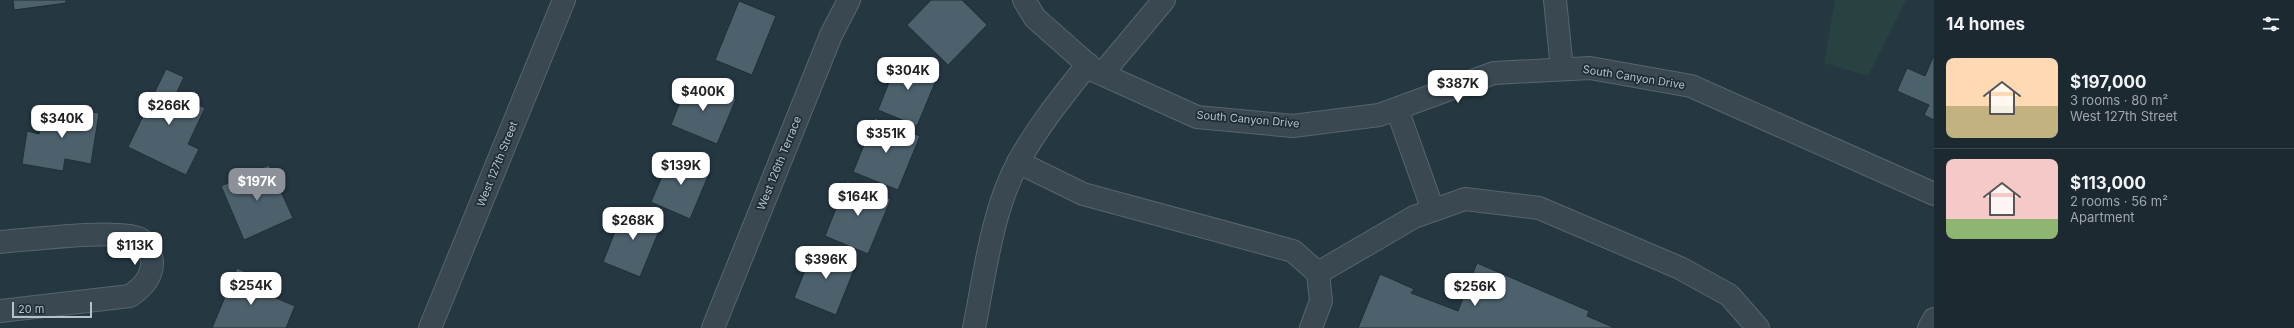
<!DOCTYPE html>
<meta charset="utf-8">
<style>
:root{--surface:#1c2931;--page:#29353d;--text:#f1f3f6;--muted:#a0a6ab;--line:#3a454d;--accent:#8c9099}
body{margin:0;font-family:Inter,sans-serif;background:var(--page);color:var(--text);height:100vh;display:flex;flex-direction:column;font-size:15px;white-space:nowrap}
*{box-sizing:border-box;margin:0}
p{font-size:13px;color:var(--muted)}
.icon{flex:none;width:22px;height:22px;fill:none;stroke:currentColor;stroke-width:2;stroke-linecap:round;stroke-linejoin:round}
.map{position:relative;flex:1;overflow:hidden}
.sheet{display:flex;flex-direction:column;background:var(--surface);width:360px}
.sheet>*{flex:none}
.scale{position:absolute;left:12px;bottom:10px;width:80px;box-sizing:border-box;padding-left:4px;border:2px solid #b6c2cb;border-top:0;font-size:11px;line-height:14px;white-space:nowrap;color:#b6c2cb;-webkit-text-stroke:3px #1e2d36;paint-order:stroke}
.price{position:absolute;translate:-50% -34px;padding:0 9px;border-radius:8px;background:#fff;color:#222;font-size:13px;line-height:26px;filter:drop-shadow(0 1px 2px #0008)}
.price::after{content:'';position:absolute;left:50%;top:24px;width:12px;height:9px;margin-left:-6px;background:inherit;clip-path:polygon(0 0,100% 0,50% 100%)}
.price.active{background:var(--accent);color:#fff}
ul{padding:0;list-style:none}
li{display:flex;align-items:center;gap:12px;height:100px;padding:0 12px}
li+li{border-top:1px solid var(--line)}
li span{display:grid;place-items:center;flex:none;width:112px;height:80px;border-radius:8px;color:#555}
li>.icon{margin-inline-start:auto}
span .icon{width:48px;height:48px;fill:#fffc;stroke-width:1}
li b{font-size:17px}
h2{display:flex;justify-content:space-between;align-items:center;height:48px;padding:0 12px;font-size:17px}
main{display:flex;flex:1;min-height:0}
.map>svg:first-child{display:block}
.green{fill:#274240}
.building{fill:#4d616d;stroke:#202f38}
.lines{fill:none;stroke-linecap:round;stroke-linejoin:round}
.minor-casing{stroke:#57656e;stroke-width:24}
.minor{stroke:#394851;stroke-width:22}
.labels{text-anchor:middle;stroke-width:3.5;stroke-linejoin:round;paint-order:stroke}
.street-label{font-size:11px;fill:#b6c2cb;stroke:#1e2d36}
</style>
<main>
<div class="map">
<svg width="1934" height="328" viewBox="0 0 1934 328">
<rect width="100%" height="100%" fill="#253741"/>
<path class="green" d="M1835 0H1906L1868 76 1824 63Z"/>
<g class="building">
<path d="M13 0H66V3L14 10Z"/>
<path d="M931 0H962L987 25 948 65 907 25Z"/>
<path d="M739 1 776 16 752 75 715 60Z"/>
<path d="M1934 55V120L1924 115 1929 105 1897 91 1907 68 1925 76Z"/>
<path d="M899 57 939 73 917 126 878 110Z"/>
<path d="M166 69 184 77 176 94 205 108 188 144 199 149 186 175 128 147Z"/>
<path d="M689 79 736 99 717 144 671 125Z"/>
<path d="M44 105 99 113 91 164 65 159 63 171 22 164 27 131 39 134Z"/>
<path d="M875 118 920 136 898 190 853 172Z"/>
<path d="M672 153 711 169 690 219 651 202Z"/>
<path d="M269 165 293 218 244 240 221 186Z"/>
<path d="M847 181 891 199 868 254 825 236Z"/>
<path d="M625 206 663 221 640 277 603 262Z"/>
<path d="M815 245 857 262 836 315 794 298Z"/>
<path d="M1477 263 1589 311 1587 316 1615 328H1358L1380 274 1414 289 1411 293 1458 311Z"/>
<path d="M237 268 263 280 259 291 295 306 286 328H212Z"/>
</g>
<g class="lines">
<g class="minor-casing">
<g id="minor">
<path d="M1024 0 1035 18 1095 71 1197 117 1293 126 1379 115 1494 73 1590 68 1691 86 1934 194"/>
<path d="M1555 0 1562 69"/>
<path d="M1102 74 1164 0"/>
<path d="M1397 109 1433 210"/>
<path d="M1018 162 1083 194 1293 251 1318 273 1321 301 1311 328"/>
<path d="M0 242C25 240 123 228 140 239 147 243 152 255 152 263 152 278 142 288 130 296L0 311"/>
<path d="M1318 273 1414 217 1465 199 1539 208 1680 268 1729 295 1758 328"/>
<path d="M430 328 564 0"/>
<path d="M713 328 831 35 849 0"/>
<path d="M974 328C985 274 992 209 1019 161 1038 126 1063 96 1088 64"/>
<path d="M1929 328 1934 319"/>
</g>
</g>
<use href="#minor" class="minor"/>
</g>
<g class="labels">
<g class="street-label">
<text transform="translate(1634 77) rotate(9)" y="4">South Canyon Drive</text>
<text transform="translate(1248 119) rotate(5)" y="4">South Canyon Drive</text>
<text transform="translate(779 163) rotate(-68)" y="4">West 126th Terrace</text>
<text transform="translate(497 164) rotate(-68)" y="4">West 127th Street</text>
</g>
</g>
</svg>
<div class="scale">20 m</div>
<b class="price" style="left:908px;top:91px">$304K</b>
<b class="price" style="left:1458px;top:104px">$387K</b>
<b class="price" style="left:703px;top:112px">$400K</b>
<b class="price" style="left:169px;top:126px">$266K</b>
<b class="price" style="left:62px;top:139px">$340K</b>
<b class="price" style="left:886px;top:154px">$351K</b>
<b class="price" style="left:681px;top:186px">$139K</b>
<b class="price active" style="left:257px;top:202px">$197K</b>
<b class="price" style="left:858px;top:217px">$164K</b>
<b class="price" style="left:633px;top:241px">$268K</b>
<b class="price" style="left:135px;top:266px">$113K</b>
<b class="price" style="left:826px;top:280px">$396K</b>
<b class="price" style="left:251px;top:306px">$254K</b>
<b class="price" style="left:1475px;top:307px">$256K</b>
</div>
<section class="sheet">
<h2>14 homes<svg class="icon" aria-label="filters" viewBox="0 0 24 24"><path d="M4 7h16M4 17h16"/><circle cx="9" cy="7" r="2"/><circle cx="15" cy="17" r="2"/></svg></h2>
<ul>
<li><span style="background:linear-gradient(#ffd9b3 60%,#c2b280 0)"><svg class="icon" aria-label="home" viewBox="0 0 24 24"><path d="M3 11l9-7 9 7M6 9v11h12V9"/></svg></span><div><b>$197,000</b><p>3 rooms · 80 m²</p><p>West 127th Street</p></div></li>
<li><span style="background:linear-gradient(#f6c9c9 75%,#8fb573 0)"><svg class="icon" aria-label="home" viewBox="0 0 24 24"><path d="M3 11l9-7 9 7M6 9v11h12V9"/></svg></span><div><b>$113,000</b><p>2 rooms · 56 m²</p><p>Apartment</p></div></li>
</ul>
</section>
</main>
